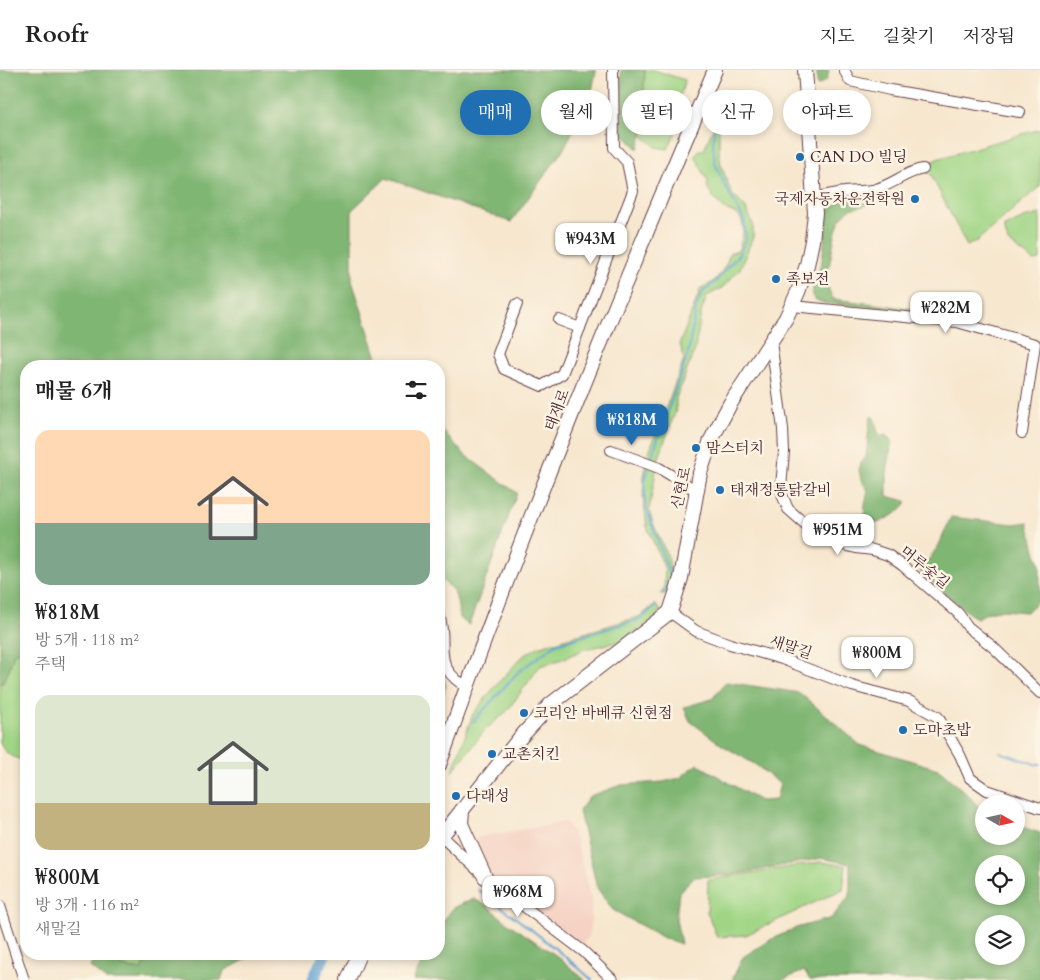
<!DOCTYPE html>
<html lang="ko">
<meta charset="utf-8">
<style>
:root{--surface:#fff;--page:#f2f2f2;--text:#222;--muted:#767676;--line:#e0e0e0;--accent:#1f6fb2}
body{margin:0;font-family:Cardo,"Noto Serif KR",serif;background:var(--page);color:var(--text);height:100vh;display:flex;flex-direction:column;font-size:19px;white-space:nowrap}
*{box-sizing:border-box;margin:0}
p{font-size:16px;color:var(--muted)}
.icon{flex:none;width:28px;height:28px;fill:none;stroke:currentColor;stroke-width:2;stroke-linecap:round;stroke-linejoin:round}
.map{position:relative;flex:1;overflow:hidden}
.drawer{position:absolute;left:20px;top:290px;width:425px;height:600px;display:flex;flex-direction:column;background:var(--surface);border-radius:20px;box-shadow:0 2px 8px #0003}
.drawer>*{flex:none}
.top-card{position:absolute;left:460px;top:20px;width:475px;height:45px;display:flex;gap:10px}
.needle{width:32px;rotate:99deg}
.fabs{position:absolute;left:975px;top:725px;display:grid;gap:10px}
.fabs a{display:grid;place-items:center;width:50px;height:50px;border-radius:50%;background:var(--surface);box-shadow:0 2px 8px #0003;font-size:25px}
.price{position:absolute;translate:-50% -42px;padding:0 11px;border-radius:10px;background:#fff;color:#222;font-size:16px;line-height:32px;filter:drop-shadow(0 1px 2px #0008)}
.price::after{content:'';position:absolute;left:50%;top:30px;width:15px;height:11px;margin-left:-8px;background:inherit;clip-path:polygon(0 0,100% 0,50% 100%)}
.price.current{background:var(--accent);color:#fff}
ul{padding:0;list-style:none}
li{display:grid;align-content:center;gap:10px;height:265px;padding:0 15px}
li span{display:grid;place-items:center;height:155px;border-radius:15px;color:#555}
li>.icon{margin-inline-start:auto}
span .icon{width:90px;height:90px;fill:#fffc;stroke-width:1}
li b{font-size:21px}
h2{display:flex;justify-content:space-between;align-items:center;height:60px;padding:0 15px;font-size:21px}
.chip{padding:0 18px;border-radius:22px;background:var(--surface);box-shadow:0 2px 8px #0003;font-size:18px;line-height:45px}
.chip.current{background:var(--accent);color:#fff}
header{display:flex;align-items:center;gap:30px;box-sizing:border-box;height:70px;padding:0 25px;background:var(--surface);border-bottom:1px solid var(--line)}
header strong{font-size:24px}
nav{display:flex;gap:28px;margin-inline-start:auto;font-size:18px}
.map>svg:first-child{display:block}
.built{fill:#f5d2c3}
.green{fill:#a0d586;stroke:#757a58}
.forest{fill:#80b673;stroke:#656a4f;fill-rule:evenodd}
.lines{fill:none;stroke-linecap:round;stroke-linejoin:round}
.stream{stroke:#5fa0d2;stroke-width:2}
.river{stroke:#5fa0d2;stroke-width:12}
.minor-casing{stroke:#643d44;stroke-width:12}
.major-casing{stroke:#643d44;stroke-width:16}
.minor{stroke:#fff;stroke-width:10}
.major{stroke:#fff;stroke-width:14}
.poi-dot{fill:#1f6fb2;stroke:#fcf5e5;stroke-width:2}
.labels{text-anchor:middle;stroke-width:5;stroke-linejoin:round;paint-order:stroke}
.poi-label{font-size:15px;fill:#4a1f2b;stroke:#fcf5e5;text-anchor:start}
.street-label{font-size:15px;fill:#4a1f2b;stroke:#fcf5e5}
</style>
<header>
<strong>Roofr</strong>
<nav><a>지도</a><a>길찾기</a><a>저장됨</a></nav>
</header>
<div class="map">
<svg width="1040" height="910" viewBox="0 0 1040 910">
<rect width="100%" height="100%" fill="#fcf5e5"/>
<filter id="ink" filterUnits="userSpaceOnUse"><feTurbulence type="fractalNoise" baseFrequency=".02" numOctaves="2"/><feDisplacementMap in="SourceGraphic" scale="10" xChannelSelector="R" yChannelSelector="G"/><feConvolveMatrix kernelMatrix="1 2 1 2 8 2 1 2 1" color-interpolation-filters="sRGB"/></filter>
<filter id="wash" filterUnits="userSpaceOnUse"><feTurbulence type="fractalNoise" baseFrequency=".0096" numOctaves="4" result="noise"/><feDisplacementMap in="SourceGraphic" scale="20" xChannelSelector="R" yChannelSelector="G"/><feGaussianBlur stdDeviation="1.12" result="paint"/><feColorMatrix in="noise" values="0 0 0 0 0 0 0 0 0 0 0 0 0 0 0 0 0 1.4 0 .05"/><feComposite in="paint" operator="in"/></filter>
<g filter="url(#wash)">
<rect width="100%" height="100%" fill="#f7e7cf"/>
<path class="built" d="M566 752 576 769 591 831V850L588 868 582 874 508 821 491 805 475 769 478 767Z"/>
<g class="green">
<path d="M645 0H654L685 10 678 33 686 39 668 79 656 77 642 65Z"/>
<path d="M713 58H719V82L721 95 732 124 745 137 753 154V167L740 199 722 218 707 226 701 243 695 280 676 328V340L658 390 649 440 653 453 668 487 672 506 668 523 661 524 664 519 665 499 647 457 643 428 644 406 649 382 684 290 680 273 701 218C717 213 726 198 730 183L738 181C742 171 748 152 736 144 733 142 728 141 725 139 717 134 712 125 707 117L708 111 695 86 699 80H704Z"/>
<path d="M1040 59V116L978 170 967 176 926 95 937 89Z"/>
<path d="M1040 144V190L1034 191 1008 172 1004 157 1024 148Z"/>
<path d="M654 535 661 540 655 548 623 571 585 579 560 590 540 596 507 641 485 660 452 702 473 644 496 615 523 586 538 577 641 546Z"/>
<path d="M26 577V656L21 665 26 671V691C15 688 5 685 0 673V612L1 613 9 600 14 582Z"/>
<path d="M821 792 846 796 843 819 746 865 717 867 707 842 708 810Z"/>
<path d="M99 884H144L148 889 141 900 123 897Z"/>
</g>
<g class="forest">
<path d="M0 0H596V2L590 29 563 80 511 152 386 108 352 140V211L379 294 382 296H26V579L14 583 9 600 2 614 0 612Z"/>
<path d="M621 0H645L642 65 638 79 622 63Z"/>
<path d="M817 0H829L827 10 817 16Z"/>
<path d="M879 125 886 126 885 131 850 139 840 149 835 165 826 213 833 229 917 239 915 241 824 233 815 230 812 222 822 191 828 141 844 128 854 130Z"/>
<path d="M872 346C878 352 875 359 880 365L888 366 892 370 887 402V426L906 431V434L897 443 878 453 866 448 864 439 868 420 861 410 859 400 861 392 866 387 870 348Z"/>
<path d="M439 357 466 386 517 423 469 555 459 548C458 539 458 529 453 521 447 513 442 513 439 502Z"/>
<path d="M951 447 1014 454 1028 452 1036 484 1040 493V529L1027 542C1004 541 998 536 977 548L970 544 920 502 939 475Z"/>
<path d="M439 589 446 616 439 634Z"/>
<path d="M726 612 800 623 860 675 938 699 966 723 984 743V766H1016V755L1040 763V910H810L804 901 782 910H732L743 887 768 871 796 858 832 848 850 825V794L822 788 731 805 694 807 679 822 676 849 681 874 664 868 613 840 597 818 579 741 590 726 621 715 663 712 680 708 697 694 760 731 776 730 780 714 756 695 722 675 690 651 684 637 712 629ZM984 794H1016V826H984ZM984 854H1016V886H984Z"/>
<path d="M474 829 487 836 509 854 557 886 585 910H413L426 884H439V857L454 837Z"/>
<path d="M95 884 108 888 123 897 141 900 148 889 144 884H252V886L224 901 221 910H106L90 897Z"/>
</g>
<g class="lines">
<g class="stream">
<path d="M650 391 688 284 696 238 702 223 715 212 740 183 746 168 744 150 726 118 715 93 713 74 715 56"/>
<path d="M648 398 644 415 646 438 671 508 663 524"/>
<path d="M473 652 518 602 556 574 641 549 656 535"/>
<path d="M1000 682 1035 694H1040"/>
<path d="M478 820C517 849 556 877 592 910"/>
</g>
<path class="river" d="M313 910 325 884"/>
</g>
</g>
<g filter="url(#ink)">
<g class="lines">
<g class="minor-casing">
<g id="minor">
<path d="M844 0 850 11 890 20 1020 42"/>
<path d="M814 128C824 126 835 123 845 122 856 120 866 122 876 119 894 114 905 102 923 99"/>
<path d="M517 234 498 284 504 299 542 316 562 304 633 121 627 92 614 78 613 0"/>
<path d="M792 236 957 252 1035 274 1022 363"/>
<path d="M559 250 580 258"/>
<path d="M771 272 783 359 784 382 781 417 783 427 788 439 812 460 827 463 843 475 856 478 873 480 888 485 902 495 958 543 968 557 993 577 1040 623"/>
<path d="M611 380 659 398 697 421"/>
<path d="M670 542 696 561 730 574 782 589 852 616 909 631 938 647 960 685 970 708 987 720 1040 738"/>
<path d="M439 545C449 572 431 593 462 614"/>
<path d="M441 766 485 807 583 881 613 910"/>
<path d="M0 836 24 910"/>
</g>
</g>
<g class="major-casing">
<g id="major">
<path d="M439 695C522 460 617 229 715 0"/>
<path d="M462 740 461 754 485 807"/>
<path d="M439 769 519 669 551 634 670 542 681 508 700 403 711 370 730 334 786 248 798 222 807 195 812 171 815 143 805 0"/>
<path d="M348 910 359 884"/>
</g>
</g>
<use href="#minor" class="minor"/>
<use href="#major" class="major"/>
</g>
</g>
<g class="poi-dot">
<circle cx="800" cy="87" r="5"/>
<circle cx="915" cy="129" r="5"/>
<circle cx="776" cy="209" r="5"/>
<circle cx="696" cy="378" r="5"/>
<circle cx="720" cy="420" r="5"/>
<circle cx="524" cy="643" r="5"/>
<circle cx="903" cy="660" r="5"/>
<circle cx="492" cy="684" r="5"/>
<circle cx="456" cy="726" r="5"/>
</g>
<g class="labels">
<g class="poi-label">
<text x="810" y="92">CAN DO 빌딩</text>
<text x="905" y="134" text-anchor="end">국제자동차운전학원</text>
<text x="786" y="214">족보전</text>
<text x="706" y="383">맘스터치</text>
<text x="730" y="425">태재정통닭갈비</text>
<text x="534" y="648">코리안 바베큐 신현점</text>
<text x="913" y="665">도마초밥</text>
<text x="502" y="689">교촌치킨</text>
<text x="466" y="731">다래성</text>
</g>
<g class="street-label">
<text transform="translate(557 340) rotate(-69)" y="5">태재로</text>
<text transform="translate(681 418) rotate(-77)" y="5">신현로</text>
<text transform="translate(925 497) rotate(39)" y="5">머루숯길</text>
<text transform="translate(791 577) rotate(19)" y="5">새말길</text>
</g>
</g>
</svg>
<div class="fabs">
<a><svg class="needle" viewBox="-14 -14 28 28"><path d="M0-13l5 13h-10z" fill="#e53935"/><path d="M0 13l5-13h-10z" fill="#767676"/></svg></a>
<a><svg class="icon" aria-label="locate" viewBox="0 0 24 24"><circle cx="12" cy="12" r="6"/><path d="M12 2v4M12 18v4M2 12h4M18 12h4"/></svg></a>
<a><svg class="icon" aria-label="layers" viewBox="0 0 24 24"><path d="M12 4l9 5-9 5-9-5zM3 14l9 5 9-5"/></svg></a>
</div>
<b class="price" style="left:591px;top:195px">₩943M</b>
<b class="price" style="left:946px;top:264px">₩282M</b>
<b class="price current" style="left:632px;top:376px">₩818M</b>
<b class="price" style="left:838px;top:486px">₩951M</b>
<b class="price" style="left:877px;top:609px">₩800M</b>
<b class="price" style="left:518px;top:848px">₩968M</b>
<div class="top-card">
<a class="chip current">매매</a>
<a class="chip">월세</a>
<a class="chip">필터</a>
<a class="chip">신규</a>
<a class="chip">아파트</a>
</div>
<section class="drawer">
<h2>매물 6개<svg class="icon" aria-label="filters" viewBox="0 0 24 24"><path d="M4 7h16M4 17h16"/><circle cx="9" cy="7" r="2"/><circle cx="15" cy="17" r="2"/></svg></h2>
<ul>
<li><span style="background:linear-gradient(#ffd9b3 60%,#7fa58c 0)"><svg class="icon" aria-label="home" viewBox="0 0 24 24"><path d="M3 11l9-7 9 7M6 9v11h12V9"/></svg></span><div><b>₩818M</b><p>방 5개 · 118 m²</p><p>주택</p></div></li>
<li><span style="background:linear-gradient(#dfe7d0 70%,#c2b280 0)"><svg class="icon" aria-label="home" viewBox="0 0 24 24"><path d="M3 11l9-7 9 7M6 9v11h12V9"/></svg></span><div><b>₩800M</b><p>방 3개 · 116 m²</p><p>새말길</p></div></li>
</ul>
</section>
</div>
